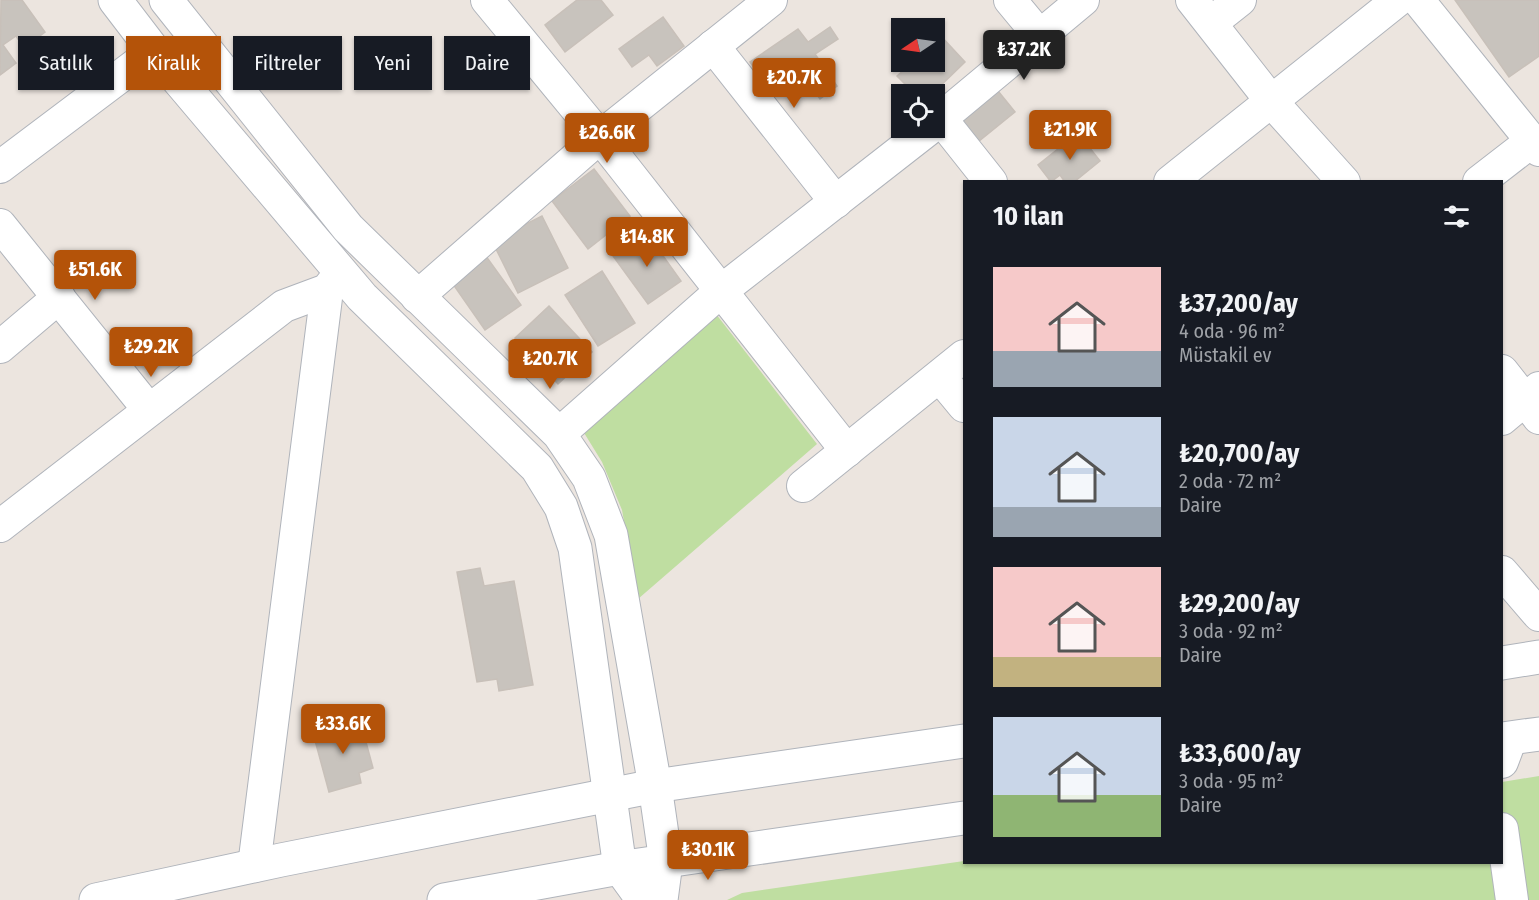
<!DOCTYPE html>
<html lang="tr">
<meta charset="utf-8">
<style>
:root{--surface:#171b24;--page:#20242c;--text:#f1f3f6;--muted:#9ea1a6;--accent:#b45309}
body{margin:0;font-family:"Fira Sans Condensed",sans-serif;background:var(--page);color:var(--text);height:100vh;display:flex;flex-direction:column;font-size:22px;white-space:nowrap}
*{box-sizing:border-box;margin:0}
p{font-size:20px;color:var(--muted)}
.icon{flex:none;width:33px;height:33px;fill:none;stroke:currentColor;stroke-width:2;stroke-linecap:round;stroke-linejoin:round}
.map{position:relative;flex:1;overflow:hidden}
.sheet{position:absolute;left:963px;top:180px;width:540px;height:684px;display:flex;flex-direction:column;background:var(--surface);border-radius:0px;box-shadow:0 2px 4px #0004}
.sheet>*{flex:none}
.hud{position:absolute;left:18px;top:36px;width:570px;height:54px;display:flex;gap:12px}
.needle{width:39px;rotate:257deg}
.buttons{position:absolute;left:891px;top:18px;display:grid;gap:12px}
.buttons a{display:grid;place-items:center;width:54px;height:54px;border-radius:0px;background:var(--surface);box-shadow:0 2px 4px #0004;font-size:30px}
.price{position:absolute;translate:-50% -51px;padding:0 14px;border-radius:6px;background:var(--accent);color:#fff;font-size:20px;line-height:39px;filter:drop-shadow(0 2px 3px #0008)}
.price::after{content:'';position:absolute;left:50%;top:36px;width:18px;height:14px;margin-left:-9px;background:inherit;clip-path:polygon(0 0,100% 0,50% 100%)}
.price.current{background:#222;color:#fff}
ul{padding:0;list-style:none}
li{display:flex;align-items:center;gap:18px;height:150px;padding:0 30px}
li span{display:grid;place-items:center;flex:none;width:168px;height:120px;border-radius:0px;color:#555}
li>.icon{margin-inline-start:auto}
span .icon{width:72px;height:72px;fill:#fffc;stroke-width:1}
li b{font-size:26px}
h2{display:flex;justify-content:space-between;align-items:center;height:72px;padding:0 30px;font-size:26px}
.pill{padding:0 21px;border-radius:0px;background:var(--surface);box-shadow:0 2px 4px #0004;font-size:21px;line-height:54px}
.pill.current{background:var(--accent);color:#fff}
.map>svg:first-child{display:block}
.green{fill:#bfdea1}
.building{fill:#c8c3bd;stroke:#c8c0b9;stroke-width:1.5}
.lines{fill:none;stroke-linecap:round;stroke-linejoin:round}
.street-casing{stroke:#b0b4bb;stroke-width:34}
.secondary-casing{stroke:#b0b4bb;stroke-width:35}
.street{stroke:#fff;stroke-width:32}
.secondary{stroke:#fff;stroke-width:33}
</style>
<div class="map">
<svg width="1539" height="900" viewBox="0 0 1539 900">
<rect width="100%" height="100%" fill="#ece5df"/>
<g class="green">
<path d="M716 314 817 444 638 599 622 510 602 462 578 423Z"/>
<path d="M1539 776V900H727L742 893 964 861V862H1502V782Z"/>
</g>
<g class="building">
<path d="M1 0H22L45 32 24 48 16 36 3 45 16 63 0 75Z"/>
<path d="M577 0H601L613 15 565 52 545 25Z"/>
<path d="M1455 0H1539V56L1509 77Z"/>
<path d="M663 17 684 46 657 66 649 55 632 67 619 49Z"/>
<path d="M830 27 838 39 815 54 837 86 820 99 813 89 792 103 780 87 772 93 750 62 798 29 808 42Z"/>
<path d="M940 35 965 62 932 94H915L897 76 913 62H934V41Z"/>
<path d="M994 86 1015 112 973 146 952 120Z"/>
<path d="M1078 133 1100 161 1074 182H1065L1060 175 1051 182 1038 165Z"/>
<path d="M594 169 630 216 588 249 552 201Z"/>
<path d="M542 216 568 268 518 293 492 241Z"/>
<path d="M646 232 681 281 648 304 613 256Z"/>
<path d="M483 252 521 305 485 330 448 277Z"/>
<path d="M602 271 635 323 598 346 565 295Z"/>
<path d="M549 306 592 352 558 384 515 338Z"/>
<path d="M480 568 484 586 514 581 533 685 499 691 497 679 477 682 457 572Z"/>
<path d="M360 720 373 768 359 773 361 783 329 792 313 733Z"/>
</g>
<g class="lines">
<g class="street-casing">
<g id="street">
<path d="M487 0 600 137 847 451"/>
<path d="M1010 0 1039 35"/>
<path d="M1192 0 1272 102 1344 182"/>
<path d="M1418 0 1539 150"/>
<path d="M1211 23 1240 0"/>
<path d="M713 46 836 202"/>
<path d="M941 119 991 182"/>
<path d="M934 124 1083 0"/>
<path d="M0 167 154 51"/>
<path d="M1170 182 1398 0"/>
<path d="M1479 182 1532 141"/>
<path d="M0 225 149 410"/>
<path d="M417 297 600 137 771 0"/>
<path d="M0 347 59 297"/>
<path d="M1502 371 1539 418"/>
<path d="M940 377 964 406"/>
<path d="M1502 419 1539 388"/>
<path d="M559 434 721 291 930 128"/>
<path d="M803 486 964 356"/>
<path d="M0 526 284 306 327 290 338 276"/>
<path d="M1502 572 1539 615"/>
<path d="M1502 762 1511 738"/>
<path d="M1502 829 1512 900"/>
<path d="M254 866 327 290"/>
</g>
</g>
<g class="secondary-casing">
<g id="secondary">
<path d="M115 0 154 51 362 297 537 468 561 507 575 548 620 868 643 900"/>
<path d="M166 0 348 228 559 434 589 478 611 535 655 786 666 862 661 900"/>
<path d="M1502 663 1539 657"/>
<path d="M1502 739 1539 734"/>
<path d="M96 900 281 860 655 786 964 741"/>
<path d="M444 900 625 867 964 818"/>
</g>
</g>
<use href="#street" class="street"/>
<use href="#secondary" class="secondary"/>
</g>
</svg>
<div class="buttons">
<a><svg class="needle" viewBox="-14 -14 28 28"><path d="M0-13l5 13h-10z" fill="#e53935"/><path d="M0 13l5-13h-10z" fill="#9ea1a6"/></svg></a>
<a><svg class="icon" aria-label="locate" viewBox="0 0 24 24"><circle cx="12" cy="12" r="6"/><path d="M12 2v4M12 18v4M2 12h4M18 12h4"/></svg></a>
</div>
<b class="price current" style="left:1024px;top:81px">₺37.2K</b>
<b class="price" style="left:794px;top:109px">₺20.7K</b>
<b class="price" style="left:1070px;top:161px">₺21.9K</b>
<b class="price" style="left:607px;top:164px">₺26.6K</b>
<b class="price" style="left:647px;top:268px">₺14.8K</b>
<b class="price" style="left:95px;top:301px">₺51.6K</b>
<b class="price" style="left:151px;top:378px">₺29.2K</b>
<b class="price" style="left:550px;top:390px">₺20.7K</b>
<b class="price" style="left:343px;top:755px">₺33.6K</b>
<b class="price" style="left:708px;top:881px">₺30.1K</b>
<div class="hud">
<a class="pill">Satılık</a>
<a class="pill current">Kiralık</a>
<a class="pill">Filtreler</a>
<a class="pill">Yeni</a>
<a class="pill">Daire</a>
</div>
<section class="sheet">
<h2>10 ilan<svg class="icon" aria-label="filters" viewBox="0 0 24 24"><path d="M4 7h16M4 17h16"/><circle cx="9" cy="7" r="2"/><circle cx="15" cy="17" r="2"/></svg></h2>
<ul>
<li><span style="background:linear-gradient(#f6c9c9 70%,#9aa5b1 0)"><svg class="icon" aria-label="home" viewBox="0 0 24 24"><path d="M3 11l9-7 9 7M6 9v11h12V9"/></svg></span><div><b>₺37,200/ay</b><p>4 oda · 96 m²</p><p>Müstakil ev</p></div></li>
<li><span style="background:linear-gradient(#c9d6e8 75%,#9aa5b1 0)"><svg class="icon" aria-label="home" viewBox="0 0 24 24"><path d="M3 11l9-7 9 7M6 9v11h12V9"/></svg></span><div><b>₺20,700/ay</b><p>2 oda · 72 m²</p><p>Daire</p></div></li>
<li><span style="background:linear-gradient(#f6c9c9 75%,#c2b280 0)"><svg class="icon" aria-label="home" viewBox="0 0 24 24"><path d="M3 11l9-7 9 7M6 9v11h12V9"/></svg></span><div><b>₺29,200/ay</b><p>3 oda · 92 m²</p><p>Daire</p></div></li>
<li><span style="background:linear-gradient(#c9d6e8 65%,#8fb573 0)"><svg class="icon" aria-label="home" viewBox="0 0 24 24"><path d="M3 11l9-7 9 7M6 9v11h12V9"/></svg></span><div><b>₺33,600/ay</b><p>3 oda · 95 m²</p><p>Daire</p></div></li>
</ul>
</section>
</div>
